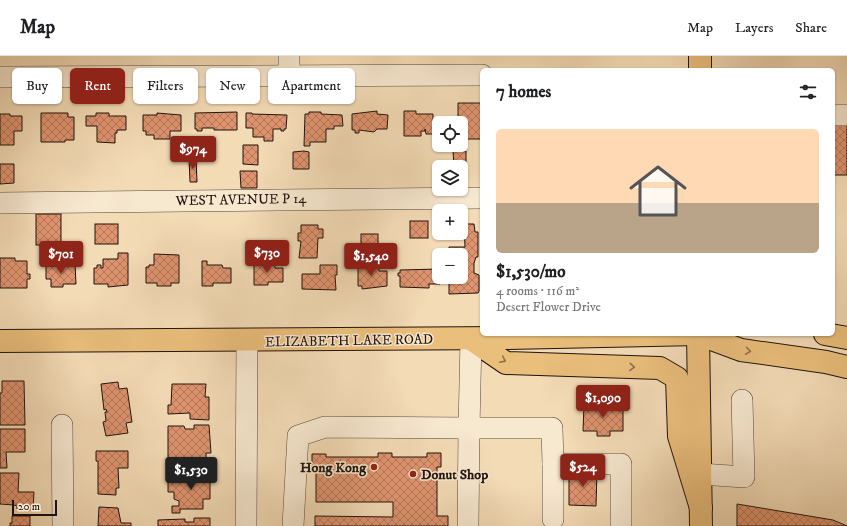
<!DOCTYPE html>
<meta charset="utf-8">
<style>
:root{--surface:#fff;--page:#f2f2f2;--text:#202124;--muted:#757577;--line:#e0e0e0;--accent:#8f2418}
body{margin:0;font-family:"IM FELL DW Pica",serif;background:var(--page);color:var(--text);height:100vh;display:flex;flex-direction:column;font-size:15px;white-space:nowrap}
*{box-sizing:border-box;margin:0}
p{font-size:13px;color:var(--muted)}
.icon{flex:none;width:22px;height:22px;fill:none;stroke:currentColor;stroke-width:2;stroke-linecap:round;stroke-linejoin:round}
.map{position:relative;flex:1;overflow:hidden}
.sheet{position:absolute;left:480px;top:12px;width:355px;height:268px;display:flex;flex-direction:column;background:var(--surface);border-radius:6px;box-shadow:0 1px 3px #0004}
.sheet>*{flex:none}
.banner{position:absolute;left:12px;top:12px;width:380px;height:36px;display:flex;gap:8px}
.tools{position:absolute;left:432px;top:60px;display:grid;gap:8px}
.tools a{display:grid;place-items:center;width:36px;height:36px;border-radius:6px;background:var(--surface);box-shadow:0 1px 3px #0004;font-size:20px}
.scale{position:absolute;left:12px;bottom:10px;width:45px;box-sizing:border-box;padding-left:4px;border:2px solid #21130d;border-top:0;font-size:11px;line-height:14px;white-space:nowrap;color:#21130d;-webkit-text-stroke:3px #f7e8d0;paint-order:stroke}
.price{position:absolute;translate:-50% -34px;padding:0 9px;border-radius:4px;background:var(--accent);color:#fff;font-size:13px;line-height:26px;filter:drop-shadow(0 1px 2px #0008)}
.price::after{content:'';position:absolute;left:50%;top:24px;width:12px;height:9px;margin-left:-6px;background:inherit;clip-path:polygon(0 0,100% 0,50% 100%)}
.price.on{background:#222;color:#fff}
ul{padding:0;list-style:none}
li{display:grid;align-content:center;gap:8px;height:212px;padding:0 16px}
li+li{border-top:1px solid var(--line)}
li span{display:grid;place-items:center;height:124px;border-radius:6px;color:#555}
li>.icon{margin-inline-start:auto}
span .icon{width:72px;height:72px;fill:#fffc;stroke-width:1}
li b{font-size:17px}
h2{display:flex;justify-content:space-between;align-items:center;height:48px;padding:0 16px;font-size:17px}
.tag{padding:0 14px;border-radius:6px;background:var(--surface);box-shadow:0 1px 3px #0004;font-size:14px;line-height:36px}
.tag.on{background:var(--accent);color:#fff}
header{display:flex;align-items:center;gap:24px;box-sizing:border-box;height:56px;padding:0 20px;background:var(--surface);border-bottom:1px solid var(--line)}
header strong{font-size:19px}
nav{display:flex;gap:22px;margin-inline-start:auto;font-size:14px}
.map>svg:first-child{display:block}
.building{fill:url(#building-cross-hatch);stroke:#21130d}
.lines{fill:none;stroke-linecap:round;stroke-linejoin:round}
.minor-casing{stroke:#564537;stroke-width:22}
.major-casing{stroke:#21130d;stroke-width:24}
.minor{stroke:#f7e8d0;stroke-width:21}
.major{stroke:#eabe7b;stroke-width:22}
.oneway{stroke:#90714a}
.poi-dot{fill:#8f2418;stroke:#f7e8d0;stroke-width:1.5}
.labels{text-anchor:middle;stroke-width:3;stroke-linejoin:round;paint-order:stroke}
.street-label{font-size:14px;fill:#21130d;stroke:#f7e8d0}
.poi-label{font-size:14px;font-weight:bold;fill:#21130d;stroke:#f7e8d0;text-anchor:end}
</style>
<header>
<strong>Map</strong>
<nav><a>Map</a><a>Layers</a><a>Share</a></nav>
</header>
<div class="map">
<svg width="847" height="470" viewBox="0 0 847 470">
<defs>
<pattern id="building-cross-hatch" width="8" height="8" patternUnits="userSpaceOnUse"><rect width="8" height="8" fill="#df946f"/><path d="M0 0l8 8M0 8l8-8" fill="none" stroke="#b4785a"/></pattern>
</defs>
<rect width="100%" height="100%" fill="#f3dbb6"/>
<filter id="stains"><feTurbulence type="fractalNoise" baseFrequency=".005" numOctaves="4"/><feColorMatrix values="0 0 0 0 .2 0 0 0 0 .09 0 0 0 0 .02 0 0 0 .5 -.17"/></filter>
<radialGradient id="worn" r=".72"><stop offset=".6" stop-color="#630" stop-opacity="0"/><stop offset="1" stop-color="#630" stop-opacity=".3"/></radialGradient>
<g class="building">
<path d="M458 47H482V83H461V67H458Z"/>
<path d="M377 55V58L388 59 387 73H377L374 76 359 74V77H355V74H352V58Z"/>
<path d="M404 55H416V58H433V78H426L425 73V75H421V80H404Z"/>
<path d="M237 56V74H214V72H202V75H197V73H195V57Z"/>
<path d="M309 56H321V58L342 59 343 70H334V73H326V86H310V90H304L305 58H309Z"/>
<path d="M41 57H68V61H74V84H65V86H41Z"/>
<path d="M96 57H109V60H126V74H117V77H115V87L97 86V70H86V60H96Z"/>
<path d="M157 57 181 59V75H170V83H154V79H146V75H143V59H157Z"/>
<path d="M246 57H252V58L287 59 286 73H284V75H281V73H273V85H264V81H253V72H246Z"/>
<path d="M0 58H10V60H22V75H14V89H0Z"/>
<rect x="833" y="69" width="14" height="50"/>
<path d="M243 89H258V109L243 108Z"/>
<path d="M304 95 309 96V113H293V96Z"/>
<path d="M453 95H466V126H461V111H454Z"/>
<path d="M189 101H196L197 126H190Z"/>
<path d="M0 108H14V127L0 128Z"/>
<path d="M240 115H257V132H241Z"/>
<rect x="36" y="158" width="25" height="31"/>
<rect x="410" y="165" width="18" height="17"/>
<rect x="95" y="168" width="23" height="20"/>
<path d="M464 168H474L475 176H478V201H476L474 207V217L479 219V235L478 237 449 238V221H461V199H449V191H465Z"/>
<path d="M301 169H318V173H323V182H318L317 202H299L301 185H298V177H301Z"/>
<rect x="361" y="178" width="17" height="12"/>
<path d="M118 197H128V229L108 231V228H94V212H97V209H101V212H103V203H118Z"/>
<path d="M154 198 179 199V227H171V230H157V227H146V211H149V209H154Z"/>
<path d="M0 202H15V205H27V218H30V223H27V232H0Z"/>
<path d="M202 205H207V209H222L223 212H231V227H213V230H202Z"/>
<path d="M254 205H259V209H275V212H283V226H268V229H254Z"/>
<path d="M46 206H49V209H52V210H67V207H75L76 228H63V231H51V223H46Z"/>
<path d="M358 208H365V212H379V215H387V230L362 233V230H358Z"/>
<path d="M320 209H337V219H335L336 234 302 233V218H320Z"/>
<path d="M439 213 440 228H429V232L400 231V220H398V217H400V214Z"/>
<path d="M2 325H24L25 369H0V337H2Z"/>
<path d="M118 326 119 333 127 332 132 366 126 367 128 377 106 380 103 366 106 365 105 356H107L106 353 104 354 101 328Z"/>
<path d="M172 328H206L205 341H209V364L190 363V357L168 358V349H171Z"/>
<path d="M597 348H609V350L623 349V375H610V380H597V375H583L584 349 597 350Z"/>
<path d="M194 369H209L211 397H206V405H168V370H184L185 373H194Z"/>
<path d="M0 373H25V396H6L7 412H0Z"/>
<path d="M96 395H128V412H118L119 432H116V439L98 438V405H96Z"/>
<path d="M378 397H392V401H427V397H441V411H437V460H448V470H315V460L393 461V446H316V412H312V398H326V401H378Z"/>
<path d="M192 415H210V443H203V453H180V457H172V450H179V445L174 443V436H168V423L192 421Z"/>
<path d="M569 415H597L596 450 569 449Z"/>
<path d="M0 417H19L18 436H34L33 454 17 453V450L14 449 0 448Z"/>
<path d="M737 448 833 464 847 470H737Z"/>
<path d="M99 451 118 452 121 467H131V470H98Z"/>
<path d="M12 460H30V470H10V467H12Z"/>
<path d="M194 462H210V470H158V464L185 463V466H194Z"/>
</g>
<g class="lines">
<g class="minor-casing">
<g id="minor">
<path d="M289 0V19"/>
<path d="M0 21 482 19"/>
<path d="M833 59H847"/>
<path d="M0 147 482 142"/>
<path d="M62 369 63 470"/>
<path d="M553 408V463"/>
<path d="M701 418 744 421 742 344"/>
<path d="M246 470 247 285"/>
<path d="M293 470 298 380 325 371 469 372 471 283"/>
<path d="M468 470 469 372H552L553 408H621V470"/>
</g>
</g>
<g class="major-casing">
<g id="major">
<path d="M700 0V14"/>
<path d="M698 278 701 470"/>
<path d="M698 278 741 294 826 306 847 311"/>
<path d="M825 278 847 282"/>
<path d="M471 283 506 307 660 312 677 322 679 380 701 452"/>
<path d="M0 285 506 282 699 278"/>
</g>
</g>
<use href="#minor" class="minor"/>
<use href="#major" class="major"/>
</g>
<defs><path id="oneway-chevron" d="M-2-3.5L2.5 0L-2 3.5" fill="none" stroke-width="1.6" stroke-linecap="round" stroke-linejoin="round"/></defs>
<g class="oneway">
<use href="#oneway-chevron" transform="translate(748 295) rotate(8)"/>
<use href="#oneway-chevron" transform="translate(503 304) rotate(26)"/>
<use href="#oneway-chevron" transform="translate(632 311) rotate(2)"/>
</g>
<g class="poi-dot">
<circle cx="374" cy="411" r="4"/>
<circle cx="413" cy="418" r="4"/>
</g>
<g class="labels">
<g class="street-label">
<text transform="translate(241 143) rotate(-1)" y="5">WEST AVENUE P 14</text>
<text transform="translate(349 284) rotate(-1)" y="5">ELIZABETH LAKE ROAD</text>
</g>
<g class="poi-label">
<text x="366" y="416">Hong Kong</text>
<text x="421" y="423" text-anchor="start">Donut Shop</text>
</g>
</g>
<rect width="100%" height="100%" filter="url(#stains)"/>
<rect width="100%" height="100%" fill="url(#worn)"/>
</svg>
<div class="tools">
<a><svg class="icon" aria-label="locate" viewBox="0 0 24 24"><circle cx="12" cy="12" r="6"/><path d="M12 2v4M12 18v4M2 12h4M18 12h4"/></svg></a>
<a><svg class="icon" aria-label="layers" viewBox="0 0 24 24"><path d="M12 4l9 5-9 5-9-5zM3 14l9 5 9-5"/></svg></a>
<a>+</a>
<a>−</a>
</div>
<div class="scale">20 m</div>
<b class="price" style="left:193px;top:114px">$974</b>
<b class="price" style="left:267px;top:218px">$730</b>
<b class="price" style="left:61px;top:219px">$701</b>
<b class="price" style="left:371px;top:221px">$1,540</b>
<b class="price" style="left:603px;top:363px">$1,090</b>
<b class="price" style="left:583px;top:432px">$524</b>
<b class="price on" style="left:191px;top:435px">$1,530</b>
<div class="banner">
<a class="tag">Buy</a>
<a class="tag on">Rent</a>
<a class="tag">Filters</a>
<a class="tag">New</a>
<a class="tag">Apartment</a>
</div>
<section class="sheet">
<h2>7 homes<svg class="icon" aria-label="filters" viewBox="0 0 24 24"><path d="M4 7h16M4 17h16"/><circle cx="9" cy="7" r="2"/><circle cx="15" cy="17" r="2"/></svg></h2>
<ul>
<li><span style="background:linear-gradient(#ffd9b3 60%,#b9a48a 0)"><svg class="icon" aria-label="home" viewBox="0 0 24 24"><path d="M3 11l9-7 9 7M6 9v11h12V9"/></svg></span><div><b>$1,530/mo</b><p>4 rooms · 116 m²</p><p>Desert Flower Drive</p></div></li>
</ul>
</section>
</div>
